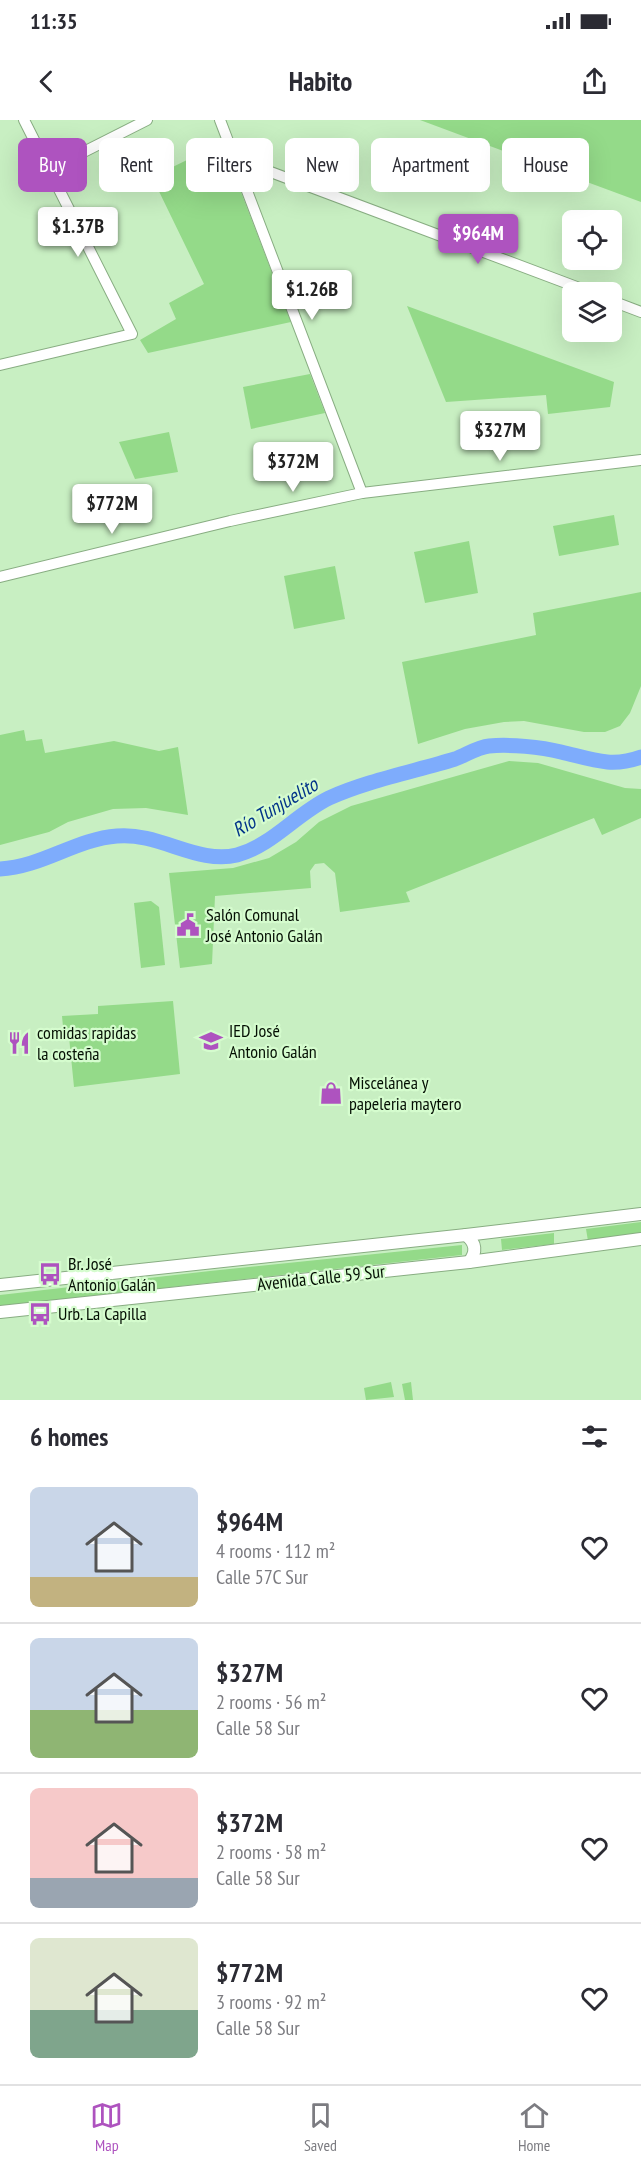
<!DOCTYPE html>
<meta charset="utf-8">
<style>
:root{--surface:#fff;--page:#f2f2f3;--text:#2b2b33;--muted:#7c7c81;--line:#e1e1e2;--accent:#ae53bf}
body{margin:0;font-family:"PT Sans Narrow",sans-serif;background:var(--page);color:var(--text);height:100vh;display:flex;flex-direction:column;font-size:22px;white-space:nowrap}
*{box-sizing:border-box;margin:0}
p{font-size:20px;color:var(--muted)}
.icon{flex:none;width:33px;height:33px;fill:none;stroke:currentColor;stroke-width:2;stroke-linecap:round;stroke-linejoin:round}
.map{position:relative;height:1280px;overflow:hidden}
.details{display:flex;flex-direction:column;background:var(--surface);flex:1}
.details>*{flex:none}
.hud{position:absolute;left:18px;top:18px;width:606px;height:54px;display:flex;gap:12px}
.controls{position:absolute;left:562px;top:90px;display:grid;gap:12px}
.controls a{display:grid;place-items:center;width:60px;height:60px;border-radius:9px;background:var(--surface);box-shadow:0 6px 24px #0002;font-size:30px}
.price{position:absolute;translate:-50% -51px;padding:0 14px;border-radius:6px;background:#fff;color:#222;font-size:20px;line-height:39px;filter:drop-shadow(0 2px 3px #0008)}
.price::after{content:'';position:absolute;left:50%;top:36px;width:18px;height:14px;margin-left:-9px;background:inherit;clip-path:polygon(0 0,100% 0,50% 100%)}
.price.on{background:var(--accent);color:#fff}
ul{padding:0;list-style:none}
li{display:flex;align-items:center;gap:18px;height:150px;padding:0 30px}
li+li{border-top:2px solid var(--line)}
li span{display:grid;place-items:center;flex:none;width:168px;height:120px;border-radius:9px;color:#555}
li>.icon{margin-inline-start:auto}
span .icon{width:72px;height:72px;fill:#fffc;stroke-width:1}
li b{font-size:26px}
h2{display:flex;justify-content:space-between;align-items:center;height:72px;padding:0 30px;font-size:26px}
.pill{padding:0 21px;border-radius:9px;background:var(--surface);box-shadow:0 6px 24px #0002;font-size:21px;line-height:54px}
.pill.on{background:var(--accent);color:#fff}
.status{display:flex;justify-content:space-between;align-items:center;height:42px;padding:0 30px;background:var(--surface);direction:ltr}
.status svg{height:16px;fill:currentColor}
header{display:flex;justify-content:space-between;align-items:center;height:78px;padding:0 30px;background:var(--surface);font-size:27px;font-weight:700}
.tab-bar{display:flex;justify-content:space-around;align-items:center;height:84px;border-top:2px solid var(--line);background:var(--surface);font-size:16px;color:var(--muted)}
.tab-bar a{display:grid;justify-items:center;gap:3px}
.tab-bar .on{color:var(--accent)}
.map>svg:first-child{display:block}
.green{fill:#94da89}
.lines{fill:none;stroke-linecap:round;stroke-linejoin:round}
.river{stroke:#7eacfc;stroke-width:15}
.secondary-casing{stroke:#88ad82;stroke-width:12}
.primary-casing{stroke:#88ad82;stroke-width:14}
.secondary{stroke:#fff;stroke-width:10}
.primary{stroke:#fff;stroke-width:12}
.labels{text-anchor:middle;stroke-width:4.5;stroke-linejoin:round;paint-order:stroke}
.poi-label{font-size:18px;fill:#040f03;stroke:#d5fcce;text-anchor:start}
.street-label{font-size:18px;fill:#040f03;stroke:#d5fcce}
.water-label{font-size:20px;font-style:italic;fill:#023489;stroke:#d5fcce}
</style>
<div class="status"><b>11:35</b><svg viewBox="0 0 49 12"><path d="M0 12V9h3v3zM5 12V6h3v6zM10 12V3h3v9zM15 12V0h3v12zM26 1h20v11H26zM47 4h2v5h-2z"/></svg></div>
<header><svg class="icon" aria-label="back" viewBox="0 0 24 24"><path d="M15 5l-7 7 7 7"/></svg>Habito<svg class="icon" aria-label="share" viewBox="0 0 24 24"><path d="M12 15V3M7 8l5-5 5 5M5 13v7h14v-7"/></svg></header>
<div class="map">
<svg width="641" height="1280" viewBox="0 0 641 1280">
<rect width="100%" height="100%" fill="#c8efc2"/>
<g class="green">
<path d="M420 0H641V82Z"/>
<path d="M222 23 291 202 148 233 140 220 176 199 169 183 204 164 152 57Z"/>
<path d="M407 186 614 262 610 287 548 294 546 275 446 282Z"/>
<path d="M310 254 325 293 251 309 243 267Z"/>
<path d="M169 312 178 352 135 359 119 322Z"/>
<path d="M614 395 619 425 559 436 553 406Z"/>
<path d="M469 421 478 473 425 483 414 432Z"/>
<path d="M335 446 345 499 294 509 284 456Z"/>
<path d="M641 472V566L630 593 620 606 605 612H584L524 601 504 602 465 609 418 624 402 542 536 515 533 493Z"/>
<path d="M24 610 26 621 42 619 45 633 114 621 159 631 178 627 188 695 146 688 113 689 68 702 49 712 0 725V615Z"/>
<path d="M509 641 538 643 625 668 641 669V698L602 715 594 698 406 772 410 782 340 792 335 753 324 743 315 744 310 751 311 768 215 776 212 844 180 848 169 753 233 748 269 738 296 722 319 702 351 686Z"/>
<path d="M151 781 159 787 165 845 141 848 134 783Z"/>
<path d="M173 881 180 954 74 967 69 917H64L62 896 98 894V886Z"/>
<path d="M641 1102V1113L588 1121 586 1109Z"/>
<path d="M554 1113V1124L502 1130 501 1119Z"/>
<path d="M462 1125V1135L0 1186V1175L210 1151Z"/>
<path d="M391 1262 394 1277 366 1280 364 1268Z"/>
<path d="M411 1262 413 1280H405L402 1264Z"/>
</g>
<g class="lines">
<path class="river" d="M0 749C42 747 76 719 117 716 159 712 198 745 237 735 273 725 296 694 329 678 366 661 416 651 455 639 466 635 478 627 489 626 510 624 541 627 561 632 591 639 611 648 641 637"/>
<g class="secondary-casing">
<g id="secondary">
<path d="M220 0 362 373"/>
<path d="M236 39 590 172"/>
<path d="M50 49 147 0"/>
<path d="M612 181 641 192"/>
<path d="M0 245 132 214 24 0"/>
<path d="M0 457 230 401 362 373 641 340"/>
</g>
</g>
<g class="primary-casing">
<g id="primary">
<path d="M466 1115C476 1123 477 1132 469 1142"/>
<path d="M0 1165 466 1115 641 1094"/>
<path d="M0 1192 469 1142 641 1119"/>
</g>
</g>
<use href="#secondary" class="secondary"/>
<use href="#primary" class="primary"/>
</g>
<defs>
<g id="civic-bare" transform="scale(1.8)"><path d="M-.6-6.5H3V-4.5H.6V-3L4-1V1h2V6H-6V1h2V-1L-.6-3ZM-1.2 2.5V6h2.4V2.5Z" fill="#ae53bf" stroke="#d5fcce" stroke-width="2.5" paint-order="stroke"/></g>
<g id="school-bare" transform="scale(1.8)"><path d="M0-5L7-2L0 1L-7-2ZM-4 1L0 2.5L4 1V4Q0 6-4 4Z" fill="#ae53bf" stroke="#d5fcce" stroke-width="2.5" paint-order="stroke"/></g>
<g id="restaurant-bare" transform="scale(1.8)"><path d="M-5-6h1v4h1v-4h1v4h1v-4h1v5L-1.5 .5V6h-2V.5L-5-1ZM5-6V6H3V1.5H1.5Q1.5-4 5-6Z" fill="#ae53bf" stroke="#d5fcce" stroke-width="2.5" paint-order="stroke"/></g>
<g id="shop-bare" transform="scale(1.8)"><path d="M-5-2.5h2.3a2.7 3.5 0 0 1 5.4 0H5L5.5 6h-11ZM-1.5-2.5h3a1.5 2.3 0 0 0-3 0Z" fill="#ae53bf" stroke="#d5fcce" stroke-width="2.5" paint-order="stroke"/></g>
<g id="bus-bare" transform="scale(1.8)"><path d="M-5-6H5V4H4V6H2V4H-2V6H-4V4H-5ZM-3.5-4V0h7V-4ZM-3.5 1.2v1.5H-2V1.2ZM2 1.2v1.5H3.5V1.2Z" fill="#ae53bf" stroke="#d5fcce" stroke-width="2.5" paint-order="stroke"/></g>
</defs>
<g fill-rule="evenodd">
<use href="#civic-bare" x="188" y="805"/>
<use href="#school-bare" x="211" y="921"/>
<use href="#restaurant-bare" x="19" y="923"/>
<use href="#shop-bare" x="331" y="973"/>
<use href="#bus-bare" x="50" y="1154"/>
<use href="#bus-bare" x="40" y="1194"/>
</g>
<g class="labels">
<g class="poi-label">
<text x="206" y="801">Salón Comunal<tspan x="206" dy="21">José Antonio Galán</tspan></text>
<text x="229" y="917">IED José<tspan x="229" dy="21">Antonio Galán</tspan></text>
<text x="37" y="919">comidas rapidas<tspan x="37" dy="21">la costeña</tspan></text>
<text x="349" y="969">Miscelánea y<tspan x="349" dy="21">papeleria maytero</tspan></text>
<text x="68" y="1150">Br. José<tspan x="68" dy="21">Antonio Galán</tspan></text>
<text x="58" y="1200">Urb. La Capilla</text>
</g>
<g class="street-label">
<text transform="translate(321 1158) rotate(-6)" y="6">Avenida Calle 59 Sur</text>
</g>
<g class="water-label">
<text transform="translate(275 687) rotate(-31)" y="7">Río Tunjuelito</text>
</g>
</g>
</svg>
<div class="controls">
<a><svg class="icon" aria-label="locate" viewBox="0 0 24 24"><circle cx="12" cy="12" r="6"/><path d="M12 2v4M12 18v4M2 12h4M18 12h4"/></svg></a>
<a><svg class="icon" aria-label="layers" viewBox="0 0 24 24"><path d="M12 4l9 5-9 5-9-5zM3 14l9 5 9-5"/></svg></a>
</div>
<b class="price" style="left:78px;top:138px">$1.37B</b>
<b class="price on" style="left:478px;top:145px">$964M</b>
<b class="price" style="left:312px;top:201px">$1.26B</b>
<b class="price" style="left:500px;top:342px">$327M</b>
<b class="price" style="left:293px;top:373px">$372M</b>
<b class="price" style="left:112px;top:415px">$772M</b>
<div class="hud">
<a class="pill on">Buy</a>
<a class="pill">Rent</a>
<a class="pill">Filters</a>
<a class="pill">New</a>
<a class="pill">Apartment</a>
<a class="pill">House</a>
</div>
</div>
<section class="details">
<h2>6 homes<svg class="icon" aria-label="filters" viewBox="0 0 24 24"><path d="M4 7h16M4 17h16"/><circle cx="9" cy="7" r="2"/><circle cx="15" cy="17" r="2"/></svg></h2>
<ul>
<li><span style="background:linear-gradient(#c9d6e8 75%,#c2b280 0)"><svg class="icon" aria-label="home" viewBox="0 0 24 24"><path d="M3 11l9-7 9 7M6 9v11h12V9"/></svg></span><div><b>$964M</b><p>4 rooms · 112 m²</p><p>Calle 57C Sur</p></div><svg class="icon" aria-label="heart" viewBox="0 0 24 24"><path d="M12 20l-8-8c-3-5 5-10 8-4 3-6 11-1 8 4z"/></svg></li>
<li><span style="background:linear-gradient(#c9d6e8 60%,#8fb573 0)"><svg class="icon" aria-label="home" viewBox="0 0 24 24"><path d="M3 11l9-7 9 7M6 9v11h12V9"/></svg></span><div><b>$327M</b><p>2 rooms · 56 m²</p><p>Calle 58 Sur</p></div><svg class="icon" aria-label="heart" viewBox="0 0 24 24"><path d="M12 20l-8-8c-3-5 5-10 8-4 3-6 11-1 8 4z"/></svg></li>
<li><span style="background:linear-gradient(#f6c9c9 75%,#9aa5b1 0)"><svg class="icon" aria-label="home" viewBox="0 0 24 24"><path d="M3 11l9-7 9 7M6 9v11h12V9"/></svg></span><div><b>$372M</b><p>2 rooms · 58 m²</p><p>Calle 58 Sur</p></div><svg class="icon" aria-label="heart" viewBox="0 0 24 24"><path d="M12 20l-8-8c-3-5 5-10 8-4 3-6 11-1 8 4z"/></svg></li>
<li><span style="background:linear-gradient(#dfe7d0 60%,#7fa58c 0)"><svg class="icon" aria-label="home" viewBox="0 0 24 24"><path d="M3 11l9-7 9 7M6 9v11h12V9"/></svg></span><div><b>$772M</b><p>3 rooms · 92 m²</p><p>Calle 58 Sur</p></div><svg class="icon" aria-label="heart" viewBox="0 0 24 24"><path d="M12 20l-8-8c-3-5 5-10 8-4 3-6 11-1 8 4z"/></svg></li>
</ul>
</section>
<nav class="tab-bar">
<a class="on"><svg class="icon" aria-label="map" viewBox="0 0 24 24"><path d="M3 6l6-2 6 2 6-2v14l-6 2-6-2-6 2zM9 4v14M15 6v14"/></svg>Map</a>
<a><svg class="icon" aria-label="saved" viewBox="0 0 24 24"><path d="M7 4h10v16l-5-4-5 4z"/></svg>Saved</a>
<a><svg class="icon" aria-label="home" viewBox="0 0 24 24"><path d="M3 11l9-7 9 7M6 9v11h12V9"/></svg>Home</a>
</nav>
